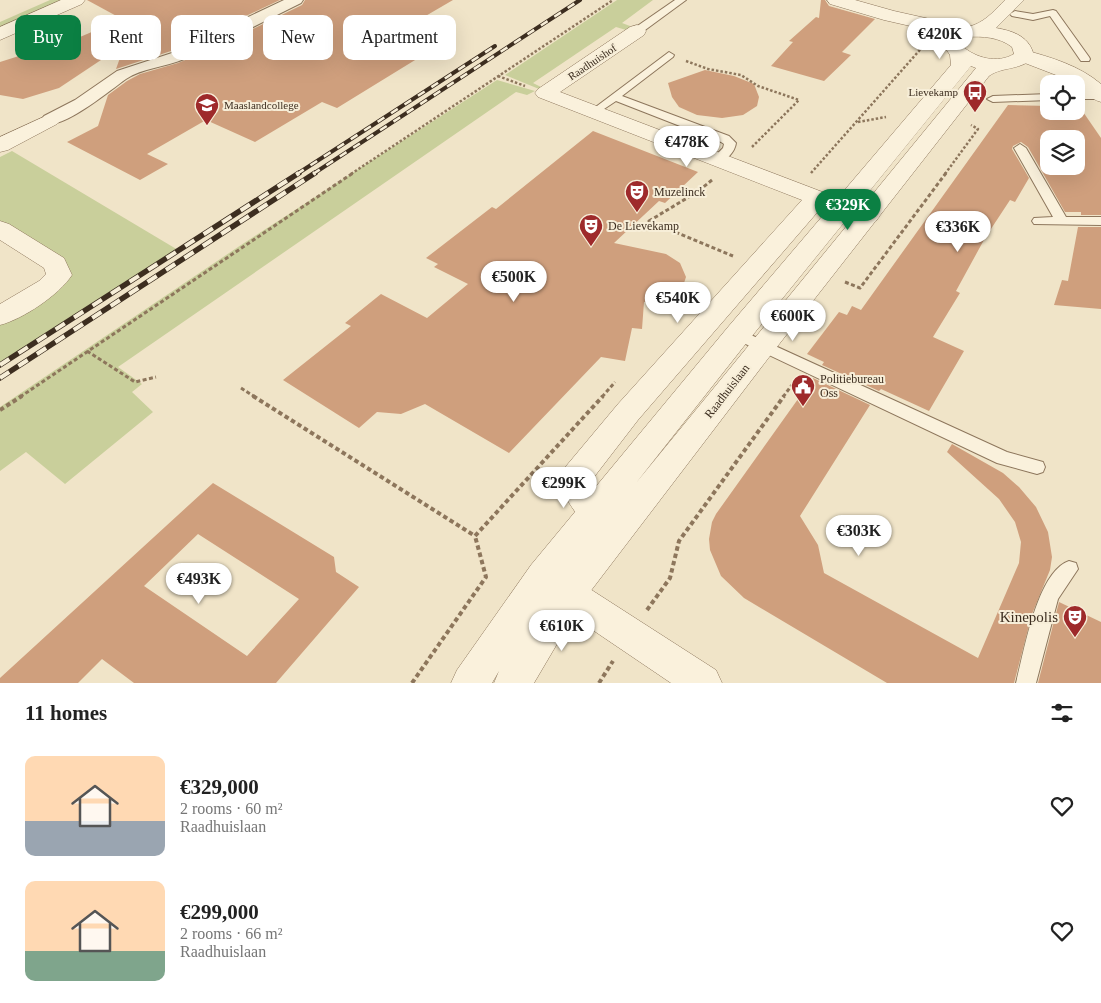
<!DOCTYPE html>
<meta charset="utf-8">
<style>
:root{--surface:#fff;--page:#f2f2f2;--text:#222;--muted:#767676;--accent:#0b8043}
body{margin:0;font-family:"Times New Roman",serif;background:var(--page);color:var(--text);height:100vh;display:flex;flex-direction:column;font-size:19px;white-space:nowrap}
*{box-sizing:border-box;margin:0}
p{font-size:16px;color:var(--muted)}
.icon{flex:none;width:28px;height:28px;fill:none;stroke:currentColor;stroke-width:2;stroke-linecap:round;stroke-linejoin:round}
.map{position:relative;height:683px;overflow:hidden}
.sheet{display:flex;flex-direction:column;background:var(--surface);flex:1}
.sheet>*{flex:none}
.guide{position:absolute;left:15px;top:15px;width:500px;height:45px;display:flex;gap:10px}
.fabs{position:absolute;left:1040px;top:75px;display:grid;gap:10px}
.fabs a{display:grid;place-items:center;width:45px;height:45px;border-radius:10px;background:var(--surface);box-shadow:0 5px 20px #0002;font-size:25px}
.price{position:absolute;translate:-50% -42px;padding:0 11px;border-radius:18px;background:#fff;color:#222;font-size:16px;line-height:32px;filter:drop-shadow(0 1px 2px #0008)}
.price::after{content:'';position:absolute;left:50%;top:30px;width:15px;height:11px;margin-left:-8px;background:inherit;clip-path:polygon(0 0,100% 0,50% 100%)}
.price.current{background:var(--accent);color:#fff}
ul{padding:0;list-style:none}
li{display:flex;align-items:center;gap:15px;height:125px;padding:0 25px}
li span{display:grid;place-items:center;flex:none;width:140px;height:100px;border-radius:10px;color:#555}
li>.icon{margin-inline-start:auto}
span .icon{width:60px;height:60px;fill:#fffc;stroke-width:1}
li b{font-size:21px}
h2{display:flex;justify-content:space-between;align-items:center;height:60px;padding:0 25px;font-size:21px}
.tag{padding:0 18px;border-radius:10px;background:var(--surface);box-shadow:0 5px 20px #0002;font-size:18px;line-height:45px}
.tag.current{background:var(--accent);color:#fff}
.map>svg:first-child{display:block}
.green{fill:#c9cf9b}
.building{fill:#cf9f7d;fill-rule:evenodd}
.lines{fill:none;stroke-linecap:round;stroke-linejoin:round}
.service-casing{stroke:#8d765c;stroke-width:2}
.pedestrian-casing{stroke:#8d765c;stroke-width:2}
.minor-casing{stroke:#8d765c;stroke-width:1}
.tertiary-casing{stroke:#8d765c;stroke-width:1}
.path-far2{stroke:#8d765c;stroke-width:2.5;stroke-dasharray:2.5 2;stroke-linecap:butt}
.path-far1{stroke:#8d765c;stroke-width:3;stroke-dasharray:4 2.5;stroke-linecap:butt}
.path{stroke:#8d765c;stroke-width:4;stroke-dasharray:4.5 3;stroke-linecap:butt}
.service{fill:#faf1dc;fill-rule:evenodd}
.pedestrian{fill:#faf1dc;fill-rule:evenodd}
.minor{fill:#faf1dc;fill-rule:evenodd}
.tertiary{fill:#faf1dc;fill-rule:evenodd}
.rail-far1-casing{stroke:#3d2e20;stroke-width:4}
.rail-casing{stroke:#3d2e20;stroke-width:5.5}
.rail-far1{stroke:#f7eed8;stroke-width:2.5;stroke-dasharray:8;stroke-linecap:butt}
.rail{stroke:#f7eed8;stroke-width:4;stroke-dasharray:11;stroke-linecap:butt}
.labels{text-anchor:middle;stroke-width:4;stroke-linejoin:round;paint-order:stroke}
.far-street-label{font-size:11px;fill:#3d2e20;stroke:#f7eed8}
.far-poi-label{font-size:11px;fill:#3d2e20;stroke:#f7eed8;text-anchor:end}
.poi-label{font-size:12px;fill:#3d2e20;stroke:#f7eed8;text-anchor:start}
.street-label{font-size:12px;fill:#3d2e20;stroke:#f7eed8}
.near-poi-label{font-size:15px;fill:#3d2e20;stroke:#f7eed8;text-anchor:end}
</style>
<div class="map">
<svg width="1101" height="683" viewBox="0 0 1101 683">
<rect width="100%" height="100%" fill="#f0e4c8"/>
<g class="green">
<path d="M50 0H67L0 29V22Z"/>
<path d="M617 0H653L622 23 630 26 631 28 626 30 616 27 533 83 541 87 539 89 505 75Z"/>
<path d="M497 80 535 91 527 95 516 92 118 367 142 384 132 392 153 412 65 484 26 452 0 471V407L241 245Z"/>
<path d="M12 151 178 250 0 364V323L67 277 0 226V157Z"/>
</g>
<g class="building">
<path d="M87 0H280L171 51 116 69 125 44 59 88 23 99 0 95V62L38 50 52 49 122 19Z"/>
<path d="M305 0H453L393 35 433 49 337 108 322 102 255 142 206 120 147 154 168 164 140 180 67 142 98 126 108 95 127 81 140 74 178 63 214 48 302 5Z"/>
<path d="M821 0H825L829 6 875 19 842 52 851 55 824 81 771 66 793 42 789 41 816 17 819 18Z"/>
<path d="M705 70 734 76 754 84 759 97 757 106 743 115 722 118 697 115 679 107 672 97 668 83Z"/>
<path d="M1008 105 1049 106V111H1076V106H1079L1101 138V215H1081V212H1065L1028 147 1021 142 1013 146 1012 149 1029 178 1015 202 1010 200 985 238 956 291 960 293 933 337 964 351 929 411 881 389 879 391 822 365 824 362 807 354 839 312 847 315 852 306 861 310ZM1049 139H1076V166H1049Z"/>
<path d="M593 131 698 172 665 203 659 201 614 243 666 254 680 263 686 277 684 283 673 296 663 300 644 302 642 329 632 328 625 361 601 357 509 453 425 404 401 414 377 412 359 428 283 380 351 326 345 323 381 294 427 318 468 284 434 267 438 264 426 258 492 207 496 209Z"/>
<path d="M1078 227H1101V309L1054 305 1062 280 1068 281Z"/>
<path d="M813 378 870 405 800 516 818 545 824 573 978 658 1019 563 1021 542 1015 522 999 499 947 452 952 444 1003 473 1019 487 1036 507 1048 532 1052 557 1050 570 1032 614 1014 683H887L744 598 721 576 710 550 709 539 712 522 716 514Z"/>
<path d="M213 483 334 557 336 572 359 587 276 683H134L102 659 78 683H0V678ZM198 534 299 599 247 656 144 586Z"/>
<path d="M1059 602 1101 622V683H1038Z"/>
</g>
<g class="lines">
<g class="service-casing">
<g id="service">
<path d="M675 0H686L641 33H633V29Z"/>
<path d="M1053 10 1056 11 1089 57 1090 59 1089 61H1081L1050 16 1033 20 1012 16 1010 14 1015 11 1033 14Z"/>
<path d="M669 52 674 55 673 57 622 96 729 136 736 143C735 152 726 161 717 164L711 160 723 148 724 144 721 142 616 101 595 115 589 112Z"/>
<rect x="1076" y="93" width="25" height="6"/>
<path d="M1049 94V100L993 102 987 99 993 96Z"/>
<path d="M1020 144 1026 148 1066 217H1101V225L1034 224 1032 221 1034 218 1053 217 1014 148Z"/>
<path d="M738 329 1007 452 1043 462 1045 467 1043 472 1037 474 997 463 733 338 731 334 733 330Z"/>
<path d="M1069 561 1076 563 1078 569 1058 599 1036 683H1016C1024 652 1037 572 1069 561Z"/>
</g>
</g>
<g class="pedestrian-casing">
<path id="pedestrian" d="M284 0H303L301 3C262 22 224 43 184 59 166 67 142 68 126 79 109 91 64 129 44 124L41 120 44 116 75 100 117 71 172 53Z"/>
</g>
<g class="minor-casing">
<g id="minor">
<path d="M827 0H855L894 11 970 28 972 32 970 36 963 38 884 20 830 4Z"/>
<path d="M637 25 644 27 646 31 644 35 560 92 875 212 879 217 875 222 867 224 859 222 821 208 638 420 591 481 610 512 605 522C602 523 597 526 594 526 579 526 563 492 557 480L562 471 618 404 802 200 538 97 535 93 538 89 630 27Z"/>
<path d="M1024 50C1051 57 1080 66 1101 84V102C1089 99 1079 86 1069 80L1017 60 1014 56 1017 52Z"/>
<path d="M50 114 57 116 61 120 57 124 8 150 0 152V137Z"/>
<path d="M0 221 9 224 64 258 72 275C59 295 23 319 0 325V304L39 281 46 274 44 268 0 240Z"/>
<path d="M550 567 562 571 716 670 722 683H671L538 593 533 582 538 571Z"/>
</g>
</g>
<g class="tertiary-casing">
<g id="tertiary">
<path d="M61 0H85L82 4 0 40V27Z"/>
<path d="M1005 0H1024L996 28C1014 31 1030 37 1034 56 1023 71 1002 66 989 76L773 352 580 605 534 683H494L499 671 492 683H451L457 670 531 565 728 327 951 65 950 55 942 43 947 32C956 28 966 28 974 25 987 20 996 9 1005 0ZM966 37C983 36 999 37 1012 47L1014 54C997 64 976 58 962 46L960 43 962 39ZM971 66 976 68 636 483 748 341Z"/>
</g>
</g>
<g class="path-far2">
<path d="M686 61 708 69 741 75 758 86 799 100 751 148"/>
<path d="M498 76 525 86"/>
<path d="M858 122 886 117"/>
<path d="M811 173 926 43"/>
<path d="M351 174 613 0"/>
<path d="M945 174 978 129 971 125"/>
</g>
<g class="path-far1">
<path d="M712 180 697 192 649 221 733 256"/>
<path d="M845 282 860 288 946 173"/>
<path d="M87 351 135 382 156 377"/>
<path d="M241 388 255 397"/>
<path d="M20 397 353 173"/>
<path d="M602 397 615 382"/>
<path d="M783 397 794 382"/>
</g>
<g class="path">
<path d="M253 396 475 536 603 396"/>
<path d="M0 410 22 396"/>
<path d="M647 610 670 578 679 541 784 396"/>
<path d="M412 683 486 577 475 536"/>
<path d="M599 683 613 661"/>
</g>
<use href="#service" class="service"/>
<use href="#pedestrian" class="pedestrian"/>
<use href="#minor" class="minor"/>
<use href="#tertiary" class="tertiary"/>
<g class="rail-far1-casing">
<g id="rail-far1">
<path d="M297 174 495 46"/>
<path d="M313 174 580 0"/>
</g>
</g>
<g class="rail-casing">
<g id="rail">
<path d="M0 365 299 173"/>
<path d="M0 378 315 173"/>
</g>
</g>
<use href="#rail-far1" class="rail-far1"/>
<use href="#rail" class="rail"/>
</g>
<defs>
<g id="bus-pin" transform="scale(1.25)"><path d="M0 17L-7.5 6A9.5 9.5 0 1 1 7.5 6Z" fill="#9e2a2b" stroke="#f7eed8"/><path d="M-5-6H5V4H4V6H2V4H-2V6H-4V4H-5ZM-3.5-4V0h7V-4ZM-3.5 1.2v1.5H-2V1.2ZM2 1.2v1.5H3.5V1.2Z" fill="#fff"/></g>
<g id="school-pin" transform="scale(1.25)"><path d="M0 17L-7.5 6A9.5 9.5 0 1 1 7.5 6Z" fill="#9e2a2b" stroke="#f7eed8"/><path d="M0-5L7-2L0 1L-7-2ZM-4 1L0 2.5L4 1V4Q0 6-4 4Z" fill="#fff"/></g>
<g id="theatre-pin" transform="scale(1.25)"><path d="M0 17L-7.5 6A9.5 9.5 0 1 1 7.5 6Z" fill="#9e2a2b" stroke="#f7eed8"/><path d="M-5-5.5Q0-4 5-5.5V0Q5 5 0 6Q-5 5-5 0ZM-3.3-2.5H-1v1.5H-3.3ZM1-2.5H3.3v1.5H1ZM-2.8 1Q0 5.5 2.8 1Z" fill="#fff"/></g>
<g id="civic-pin" transform="scale(1.25)"><path d="M0 17L-7.5 6A9.5 9.5 0 1 1 7.5 6Z" fill="#9e2a2b" stroke="#f7eed8"/><path d="M-.6-6.5H3V-4.5H.6V-3L4-1V1h2V6H-6V1h2V-1L-.6-3ZM-1.2 2.5V6h2.4V2.5Z" fill="#fff"/></g>
</defs>
<g fill-rule="evenodd">
<use href="#bus-pin" x="975" y="92"/>
<use href="#school-pin" x="207" y="105"/>
<use href="#theatre-pin" x="637" y="192"/>
<use href="#theatre-pin" x="591" y="226"/>
<use href="#civic-pin" x="803" y="386"/>
<use href="#theatre-pin" x="1075" y="617"/>
</g>
<g class="labels">
<g class="far-street-label">
<text transform="translate(592 62) rotate(-34)" y="4">Raadhuishof</text>
</g>
<g class="far-poi-label">
<text x="958" y="96">Lievekamp</text>
<text x="224" y="109" text-anchor="start">Maaslandcollege</text>
</g>
<g class="poi-label">
<text x="654" y="196">Muzelinck</text>
<text x="608" y="230">De Lievekamp</text>
<text x="820" y="383">Politiebureau<tspan x="820" dy="14">Oss</tspan></text>
</g>
<g class="street-label">
<text transform="translate(727 391) rotate(-52)" y="4">Raadhuislaan</text>
</g>
<g class="near-poi-label">
<text x="1058" y="622">Kinepolis</text>
</g>
</g>
</svg>
<div class="fabs">
<a><svg class="icon" aria-label="locate" viewBox="0 0 24 24"><circle cx="12" cy="12" r="6"/><path d="M12 2v4M12 18v4M2 12h4M18 12h4"/></svg></a>
<a><svg class="icon" aria-label="layers" viewBox="0 0 24 24"><path d="M12 4l9 5-9 5-9-5zM3 14l9 5 9-5"/></svg></a>
</div>
<b class="price" style="left:940px;top:60px">€420K</b>
<b class="price" style="left:687px;top:168px">€478K</b>
<b class="price current" style="left:848px;top:231px">€329K</b>
<b class="price" style="left:958px;top:253px">€336K</b>
<b class="price" style="left:514px;top:303px">€500K</b>
<b class="price" style="left:678px;top:324px">€540K</b>
<b class="price" style="left:793px;top:342px">€600K</b>
<b class="price" style="left:564px;top:509px">€299K</b>
<b class="price" style="left:859px;top:557px">€303K</b>
<b class="price" style="left:199px;top:605px">€493K</b>
<b class="price" style="left:562px;top:652px">€610K</b>
<div class="guide">
<a class="tag current">Buy</a>
<a class="tag">Rent</a>
<a class="tag">Filters</a>
<a class="tag">New</a>
<a class="tag">Apartment</a>
</div>
</div>
<section class="sheet">
<h2>11 homes<svg class="icon" aria-label="filters" viewBox="0 0 24 24"><path d="M4 7h16M4 17h16"/><circle cx="9" cy="7" r="2"/><circle cx="15" cy="17" r="2"/></svg></h2>
<ul>
<li><span style="background:linear-gradient(#ffd9b3 65%,#9aa5b1 0)"><svg class="icon" aria-label="home" viewBox="0 0 24 24"><path d="M3 11l9-7 9 7M6 9v11h12V9"/></svg></span><div><b>€329,000</b><p>2 rooms · 60 m²</p><p>Raadhuislaan</p></div><svg class="icon" aria-label="heart" viewBox="0 0 24 24"><path d="M12 20l-8-8c-3-5 5-10 8-4 3-6 11-1 8 4z"/></svg></li>
<li><span style="background:linear-gradient(#ffd9b3 70%,#7fa58c 0)"><svg class="icon" aria-label="home" viewBox="0 0 24 24"><path d="M3 11l9-7 9 7M6 9v11h12V9"/></svg></span><div><b>€299,000</b><p>2 rooms · 66 m²</p><p>Raadhuislaan</p></div><svg class="icon" aria-label="heart" viewBox="0 0 24 24"><path d="M12 20l-8-8c-3-5 5-10 8-4 3-6 11-1 8 4z"/></svg></li>
</ul>
</section>
